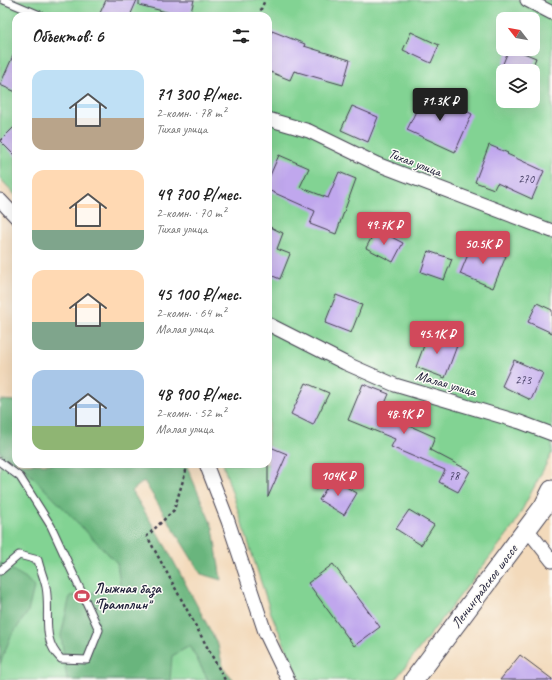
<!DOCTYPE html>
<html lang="ru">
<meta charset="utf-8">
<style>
:root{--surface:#fff;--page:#f2f2f2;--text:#222;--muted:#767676;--accent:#d1495b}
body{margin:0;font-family:Caveat,sans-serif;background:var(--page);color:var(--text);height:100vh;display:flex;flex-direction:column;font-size:15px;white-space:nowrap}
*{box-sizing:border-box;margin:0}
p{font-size:13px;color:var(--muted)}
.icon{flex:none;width:22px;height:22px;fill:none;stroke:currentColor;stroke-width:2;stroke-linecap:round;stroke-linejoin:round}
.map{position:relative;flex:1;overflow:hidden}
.drawer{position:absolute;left:12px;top:12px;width:260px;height:456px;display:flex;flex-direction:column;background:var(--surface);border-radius:12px;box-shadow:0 4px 16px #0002}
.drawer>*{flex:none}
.needle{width:26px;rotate:301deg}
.fabs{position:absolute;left:496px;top:12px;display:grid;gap:8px}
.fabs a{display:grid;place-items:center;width:44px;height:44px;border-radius:8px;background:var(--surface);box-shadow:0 4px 16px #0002;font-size:20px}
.price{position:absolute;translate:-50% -34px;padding:0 9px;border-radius:4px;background:var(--accent);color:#fff;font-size:13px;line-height:26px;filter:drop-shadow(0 1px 2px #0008)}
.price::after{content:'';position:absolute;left:50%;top:24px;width:12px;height:9px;margin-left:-6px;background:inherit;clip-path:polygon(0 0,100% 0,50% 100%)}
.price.selected{background:#222;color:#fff}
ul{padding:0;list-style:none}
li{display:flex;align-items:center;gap:12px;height:100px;padding:0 20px}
li span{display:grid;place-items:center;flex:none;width:112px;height:80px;border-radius:12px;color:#555}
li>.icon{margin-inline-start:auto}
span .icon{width:48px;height:48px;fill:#fffc;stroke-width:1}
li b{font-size:17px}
h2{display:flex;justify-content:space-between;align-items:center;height:48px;padding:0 20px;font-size:17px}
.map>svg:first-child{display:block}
.green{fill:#82d393;stroke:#527a67;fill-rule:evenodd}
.forest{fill:#69b57d;stroke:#466c5c}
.building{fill:#c0a7ed}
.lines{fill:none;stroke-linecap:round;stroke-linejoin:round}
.service-casing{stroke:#413e4e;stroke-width:9}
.minor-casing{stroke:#413e4e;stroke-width:15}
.secondary-casing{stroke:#413e4e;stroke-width:21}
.path{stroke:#413e4e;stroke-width:2.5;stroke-dasharray:3 3;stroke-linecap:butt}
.service{stroke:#fff;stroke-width:7}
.minor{stroke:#fff;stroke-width:13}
.secondary{stroke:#fff;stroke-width:19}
.labels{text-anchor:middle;stroke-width:3;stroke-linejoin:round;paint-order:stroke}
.number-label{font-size:12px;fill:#4a4368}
.street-label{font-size:14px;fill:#22223b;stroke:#fdfcf7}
.poi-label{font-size:14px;font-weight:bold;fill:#22223b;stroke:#fdfcf7;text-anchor:start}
</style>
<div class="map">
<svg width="552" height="680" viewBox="0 0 552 680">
<rect width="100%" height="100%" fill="#fdfcf7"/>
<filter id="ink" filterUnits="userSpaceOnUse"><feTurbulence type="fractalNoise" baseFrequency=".025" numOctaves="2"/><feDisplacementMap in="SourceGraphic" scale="8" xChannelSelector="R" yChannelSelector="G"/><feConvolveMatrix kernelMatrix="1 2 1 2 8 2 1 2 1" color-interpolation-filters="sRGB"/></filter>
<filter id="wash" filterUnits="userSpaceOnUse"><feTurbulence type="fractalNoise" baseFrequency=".012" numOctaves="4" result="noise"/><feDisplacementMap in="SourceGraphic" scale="16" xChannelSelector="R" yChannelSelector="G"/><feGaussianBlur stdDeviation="0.9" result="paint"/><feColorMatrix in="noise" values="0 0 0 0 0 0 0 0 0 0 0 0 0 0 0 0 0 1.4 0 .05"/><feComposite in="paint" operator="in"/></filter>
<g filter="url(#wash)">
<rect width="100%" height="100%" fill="#f3dabb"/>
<g class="green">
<path d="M0 0H552V453L513 527 395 680H300L271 613 223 464H268V16H16V196L0 178ZM503 19H533V49H503ZM503 71H533V101H503Z"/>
<path d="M0 435 16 448V464H36L138 547 208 680H0Z"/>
</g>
<g class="forest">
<path d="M0 400 16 401V462L0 452Z"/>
<path d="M20 464H186L213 528 221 580 201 574 144 481 132 491 166 547 218 645 223 668 234 680H208L190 646 172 656 170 680H67L61 635 70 596 102 591 120 584 117 563Z"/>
<path d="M0 563 26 578 34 587 28 612 11 636 0 664Z"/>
</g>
<g id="blocks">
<g class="building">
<path d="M106 0H137L130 16H108L100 13Z"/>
<path d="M139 0H194L190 16H182L139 5Z"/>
<path d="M272 31 305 44 304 46 350 60 343 85 294 71 290 80 268 71V40Z"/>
<path d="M411 32 439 45 431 63 403 50Z"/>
<path d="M16 49V92L0 85Z"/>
<path d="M509 49H514L536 58 531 71H500Z"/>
<path d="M425 92 472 114 455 152 407 130Z"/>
<path d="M352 106 378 117 368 142 341 130Z"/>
<path d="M16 125V157L0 141Z"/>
<path d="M489 145 508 153 507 154 544 171 532 199 497 183 494 189 475 182Z"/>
<path d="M279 155 309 168 300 187 328 198 339 172 356 179 336 234 310 224 315 211 268 190V180Z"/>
<path d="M268 226 283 233 277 249 290 254 280 279 268 274Z"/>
<path d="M376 229 403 243 393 262 366 248Z"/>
<path d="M473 242 506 256 493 288 460 274Z"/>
<path d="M428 251 452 259 444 280 421 272Z"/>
<path d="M336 295 362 305 351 333 325 323Z"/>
<path d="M537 303 552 310V333L528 322Z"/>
<path d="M429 332 458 343 445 378 416 367Z"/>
<path d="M514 360 543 373 531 400 502 386Z"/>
<path d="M306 383 329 393 313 425 291 414Z"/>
<path d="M363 384 389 394 381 413 435 437 430 450 470 471 458 492 439 482 445 470 391 447 395 439 348 420Z"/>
<path d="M268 446 287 454 268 497Z"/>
<path d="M332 479 357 493 344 515 319 500Z"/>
<path d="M409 510 434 525 421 545 396 529Z"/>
<path d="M333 564 380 627 354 646 308 583Z"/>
<path d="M520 655 552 679V680H500Z"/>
</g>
</g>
</g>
<g filter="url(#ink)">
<use href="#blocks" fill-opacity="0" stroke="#413e4e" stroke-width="1"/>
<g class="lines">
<g class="service-casing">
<g id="service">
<path d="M4 0 42 16"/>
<path d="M0 462 20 477 51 526 99 630 87 660 61 659C40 639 51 613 46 587 44 578 40 569 38 560L19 555 0 571"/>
</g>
</g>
<g class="minor-casing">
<g id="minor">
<path d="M527 0 552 13"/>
<path d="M268 119 309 131 377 164 552 231"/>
<path d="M0 200 16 217"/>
<path d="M268 324 345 363 395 385 520 422 552 434"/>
<path d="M206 464 228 521 265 632 288 680"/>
<path d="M527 529 552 561"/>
</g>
</g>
<g class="secondary-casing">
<path id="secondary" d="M414 680 544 506 552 490"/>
</g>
<g class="path">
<path d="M258 16 265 0"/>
<path d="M188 464 174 510 147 536 225 680"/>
</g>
<use href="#service" class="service"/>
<use href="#minor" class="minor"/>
<use href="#secondary" class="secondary"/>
</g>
</g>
<defs>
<g id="stadium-bare" transform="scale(1.2)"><path d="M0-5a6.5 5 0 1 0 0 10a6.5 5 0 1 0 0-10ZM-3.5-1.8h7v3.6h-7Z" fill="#d1495b" stroke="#fdfcf7" stroke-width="2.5" paint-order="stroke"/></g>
</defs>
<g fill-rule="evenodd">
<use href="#stadium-bare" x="82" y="596"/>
</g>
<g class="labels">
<g class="number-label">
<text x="526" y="183">270</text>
<text x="523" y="384">273</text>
<text x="454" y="480">78</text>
</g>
<g class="street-label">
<text transform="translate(415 162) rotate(21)" y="5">Тихая улица</text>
<text transform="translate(446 383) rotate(16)" y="5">Малая улица</text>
<text transform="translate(484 586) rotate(-53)" y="5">Ленинградское шоссе</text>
</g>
<g class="poi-label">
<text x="94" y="593">Лыжная база<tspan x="94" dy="16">"Трамплин"</tspan></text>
</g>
</g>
</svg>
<div class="fabs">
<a><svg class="needle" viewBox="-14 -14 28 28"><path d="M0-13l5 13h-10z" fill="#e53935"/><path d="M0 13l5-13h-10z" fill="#767676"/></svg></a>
<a><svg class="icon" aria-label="layers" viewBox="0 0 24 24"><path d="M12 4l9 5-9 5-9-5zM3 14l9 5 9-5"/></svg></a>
</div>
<b class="price selected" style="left:440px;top:122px">71.3K ₽</b>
<b class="price" style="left:384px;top:246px">49.7K ₽</b>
<b class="price" style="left:483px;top:265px">50.5K ₽</b>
<b class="price" style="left:437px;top:355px">45.1K ₽</b>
<b class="price" style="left:404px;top:435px">48.9K ₽</b>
<b class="price" style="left:338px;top:497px">104K ₽</b>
<section class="drawer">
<h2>Объектов: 6<svg class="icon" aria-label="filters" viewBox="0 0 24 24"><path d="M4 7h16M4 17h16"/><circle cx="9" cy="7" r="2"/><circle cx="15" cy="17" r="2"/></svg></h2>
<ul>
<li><span style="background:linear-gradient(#bfe0f5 60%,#b9a48a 0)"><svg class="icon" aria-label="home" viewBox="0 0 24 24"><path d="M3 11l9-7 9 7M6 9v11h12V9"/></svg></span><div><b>71 300 ₽/мес.</b><p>2-комн. · 78 m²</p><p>Тихая улица</p></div></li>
<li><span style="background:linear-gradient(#ffd9b3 75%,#7fa58c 0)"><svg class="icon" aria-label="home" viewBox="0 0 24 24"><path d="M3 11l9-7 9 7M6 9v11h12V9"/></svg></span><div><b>49 700 ₽/мес.</b><p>2-комн. · 70 m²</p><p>Тихая улица</p></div></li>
<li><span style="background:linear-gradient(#ffd9b3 65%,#7fa58c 0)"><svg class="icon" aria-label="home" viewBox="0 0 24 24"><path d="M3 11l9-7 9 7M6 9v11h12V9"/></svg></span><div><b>45 100 ₽/мес.</b><p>2-комн. · 64 m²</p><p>Малая улица</p></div></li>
<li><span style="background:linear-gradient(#a9c7e8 70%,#8fb573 0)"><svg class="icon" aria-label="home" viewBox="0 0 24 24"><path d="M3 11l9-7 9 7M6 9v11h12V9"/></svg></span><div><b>48 900 ₽/мес.</b><p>2-комн. · 52 m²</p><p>Малая улица</p></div></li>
</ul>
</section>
</div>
